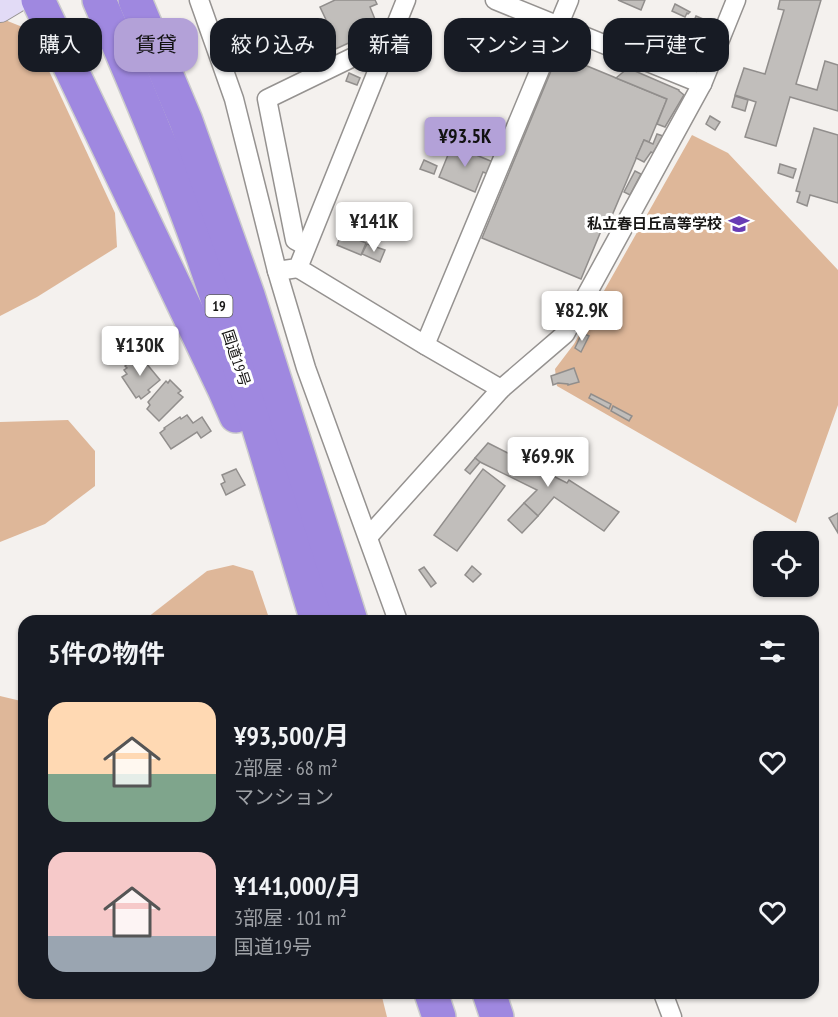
<!DOCTYPE html>
<html lang="ja">
<meta charset="utf-8">
<style>
:root{--surface:#171b24;--page:#242831;--text:#f1f3f6;--muted:#9ea1a6;--accent:#b3a1d8}
body{margin:0;font-family:"PT Sans Narrow","Noto Sans JP",sans-serif;background:var(--page);color:var(--text);height:100vh;display:flex;flex-direction:column;font-size:22px;white-space:nowrap}
*{box-sizing:border-box;margin:0}
p{font-size:20px;color:var(--muted)}
.icon{flex:none;width:33px;height:33px;fill:none;stroke:currentColor;stroke-width:2;stroke-linecap:round;stroke-linejoin:round}
.map{position:relative;flex:1;overflow:hidden}
.sheet{position:absolute;left:18px;top:615px;width:801px;height:384px;display:flex;flex-direction:column;background:var(--surface);border-radius:18px;box-shadow:0 2px 4px #0004}
.sheet>*{flex:none}
.hud{position:absolute;left:18px;top:18px;width:802px;height:54px;display:flex;gap:12px}
.buttons{position:absolute;left:753px;top:531px;display:grid;gap:12px}
.buttons a{display:grid;place-items:center;width:66px;height:66px;border-radius:12px;background:var(--surface);box-shadow:0 2px 4px #0004;font-size:30px}
.price{position:absolute;translate:-50% -51px;padding:0 14px;border-radius:6px;background:#fff;color:#222;font-size:20px;line-height:39px;filter:drop-shadow(0 2px 3px #0008)}
.price::after{content:'';position:absolute;left:50%;top:36px;width:18px;height:14px;margin-left:-9px;background:inherit;clip-path:polygon(0 0,100% 0,50% 100%)}
.price.on{background:var(--accent);color:#111}
ul{padding:0;list-style:none}
li{display:flex;align-items:center;gap:18px;height:150px;padding:0 30px}
li span{display:grid;place-items:center;flex:none;width:168px;height:120px;border-radius:18px;color:#555}
li>.icon{margin-inline-start:auto}
span .icon{width:72px;height:72px;fill:#fffc;stroke-width:1}
li b{font-size:26px}
h2{display:flex;justify-content:space-between;align-items:center;height:72px;padding:0 30px;font-size:26px}
.chip{padding:0 21px;border-radius:18px;background:var(--surface);box-shadow:0 2px 4px #0004;font-size:21px;line-height:54px}
.chip.on{background:var(--accent);color:#111}
.map>svg:first-child{display:block}
.green{fill:#deb799}
.building{fill:#c1bebb;stroke:#918e8c;stroke-width:1.5}
.lines{fill:none;stroke-linecap:round;stroke-linejoin:round}
.street-casing{stroke:#959290;stroke-width:21}
.secondary-casing{stroke:#959290;stroke-width:28}
.highway-casing{stroke:#ccc;stroke-width:36}
.street{stroke:#fff;stroke-width:18}
.secondary{stroke:#e2dbf6;stroke-width:26}
.highway{stroke:#9f88e0;stroke-width:33}
.labels{text-anchor:middle;stroke-width:6;stroke-linejoin:round;paint-order:stroke}
.shield{fill:#fff;stroke:#5d5d5c;stroke-width:1.5}
.shield-label{font-size:14px;font-weight:bold;fill:#181716}
.poi-label{font-size:15px;font-weight:bold;fill:#181716;stroke:#fff;text-anchor:end}
.street-label{font-size:15px;fill:#181716;stroke:#fff}
</style>
<div class="map">
<svg width="838" height="1017" viewBox="0 0 838 1017">
<rect width="100%" height="100%" fill="#f4f1ee"/>
<g class="green">
<path d="M0 18 30 30 115 213 117 247 37 297 0 316Z"/>
<path d="M692 135 728 153 838 270V405L796 523 557 386 555 369 574 344Z"/>
<path d="M68 420 95 451V486L45 524 0 542V422Z"/>
<path d="M233 565 253 571 270 621H143L207 571Z"/>
<path d="M0 696 21 701H24V993H381L387 1017H0Z"/>
</g>
<g class="building">
<path d="M335 0H375L377 4 370 7 379 29 327 53 318 33 330 28 320 7Z"/>
<path d="M618 0H645L641 10Z"/>
<path d="M780 0H821L796 84 817 90 825 61 838 65V111L790 97 776 146 745 137 756 102 735 95 744 68 765 74 784 10 778 9Z"/>
<path d="M675 4 690 12 688 14 687 13 685 17 672 11Z"/>
<path d="M696 16 710 22 707 29 693 23Z"/>
<circle cx="277" cy="47" r="23"/>
<path d="M558 54 667 99 649 142 644 140 605 232 601 231 581 279 482 238Z"/>
<path d="M628 68 679 90V91L684 95 665 127 657 124 667 99 616 78Z"/>
<path d="M349 73 360 78 357 85 346 81Z"/>
<path d="M735 96 748 100 745 111 732 107Z"/>
<path d="M710 116 720 122 715 130 706 124Z"/>
<path d="M814 128 838 135V203L810 195 807 206 797 202 800 192 796 191Z"/>
<path d="M657 134 663 136 653 153 651 152 644 162 636 158 644 140 653 144Z"/>
<path d="M452 145 493 162 488 174 483 172 475 192 439 177Z"/>
<path d="M424 160 437 166 434 174 420 169Z"/>
<path d="M780 164 796 169 793 178 778 173Z"/>
<path d="M635 171 641 174 630 195 624 192Z"/>
<path d="M342 233 366 243 361 255 337 245Z"/>
<path d="M367 244 385 250 380 262 362 254Z"/>
<path d="M594 307 599 308 592 328 587 326Z"/>
<path d="M582 333 589 336 581 352 575 348Z"/>
<path d="M150 352 165 353 164 362H149Z"/>
<path d="M135 355 138 359 141 357 160 380 148 390 150 392 141 399 139 396 136 398 122 377 127 374 124 370 127 368 125 366 131 361 130 360Z"/>
<path d="M574 368 579 382 568 385V384L558 383 553 385 551 376Z"/>
<path d="M170 380 181 391 178 393 183 397 159 421 147 409 150 405 148 402 166 381 168 383Z"/>
<path d="M591 394 611 404 609 409 589 398Z"/>
<path d="M613 406 632 416 629 421 611 411Z"/>
<path d="M187 415 193 423 202 417 211 431 201 438 197 432 171 449 160 433 165 429 164 428 180 417 181 419Z"/>
<path d="M488 443 567 483 569 480 619 512 604 531 554 497 538 516 524 503 537 490 480 462 475 458Z"/>
<path d="M475 458 480 462 470 474 465 470Z"/>
<path d="M236 469 245 485 226 495 221 484 225 482 222 475Z"/>
<path d="M483 469 505 486 457 551 434 535Z"/>
<path d="M524 503 538 516 522 533 508 520Z"/>
<path d="M838 513V533L829 518Z"/>
<path d="M472 566 481 574 473 582 465 575Z"/>
<path d="M424 567 436 583 431 587 419 570Z"/>
</g>
<g class="lines">
<g class="street-casing">
<g id="street">
<path d="M199 0 234 99 277 271 306 368 398 621"/>
<path d="M495 0 702 84"/>
<path d="M306 246 295 240 267 99 372 48 385 52"/>
<path d="M298 268 425 345 501 389"/>
<path d="M277 271 298 268 406 0"/>
<path d="M425 345 569 0"/>
<path d="M368 537 501 389 565 334 702 84 736 0"/>
<path d="M663 993 672 1017"/>
</g>
</g>
<g class="secondary-casing">
<path id="secondary" d="M0 9 15 0"/>
</g>
<g class="highway-casing">
<g id="highway">
<path d="M38 0 225 391 236 416"/>
<path d="M99 0C136 85 172 170 203 257 245 377 280 500 317 621"/>
<path d="M135 0 186 121 248 295 351 621"/>
<path d="M431 993 439 1017"/>
<path d="M489 993 497 1017"/>
</g>
</g>
<use href="#street" class="street"/>
<use href="#secondary" class="secondary"/>
<use href="#highway" class="highway"/>
</g>
<defs>
<g id="school-bare" transform="scale(1.62)"><path d="M0-5L7-2L0 1L-7-2ZM-4 1L0 2.5L4 1V4Q0 6-4 4Z" fill="#683cb4" stroke="#fff" stroke-width="2.5" paint-order="stroke"/></g>
</defs>
<g fill-rule="evenodd">
<use href="#school-bare" x="739" y="224"/>
</g>
<g class="labels">
<rect class="shield" x="205.5" y="295" width="27" height="22" rx="4.5"/>
<g class="shield-label">
<text x="219" y="311">19</text>
</g>
<g class="poi-label">
<text x="722" y="229">私立春日丘高等学校</text>
</g>
<g class="street-label">
<text transform="translate(236 358) rotate(72)" y="5">国道19号</text>
</g>
</g>
</svg>
<div class="buttons">
<a><svg class="icon" aria-label="locate" viewBox="0 0 24 24"><circle cx="12" cy="12" r="6"/><path d="M12 2v4M12 18v4M2 12h4M18 12h4"/></svg></a>
</div>
<b class="price on" style="left:465px;top:168px">¥93.5K</b>
<b class="price" style="left:374px;top:253px">¥141K</b>
<b class="price" style="left:582px;top:342px">¥82.9K</b>
<b class="price" style="left:140px;top:377px">¥130K</b>
<b class="price" style="left:548px;top:488px">¥69.9K</b>
<div class="hud">
<a class="chip">購入</a>
<a class="chip on">賃貸</a>
<a class="chip">絞り込み</a>
<a class="chip">新着</a>
<a class="chip">マンション</a>
<a class="chip">一戸建て</a>
</div>
<section class="sheet">
<h2>5件の物件<svg class="icon" aria-label="filters" viewBox="0 0 24 24"><path d="M4 7h16M4 17h16"/><circle cx="9" cy="7" r="2"/><circle cx="15" cy="17" r="2"/></svg></h2>
<ul>
<li><span style="background:linear-gradient(#ffd9b3 60%,#7fa58c 0)"><svg class="icon" aria-label="home" viewBox="0 0 24 24"><path d="M3 11l9-7 9 7M6 9v11h12V9"/></svg></span><div><b>¥93,500/月</b><p>2部屋 · 68 m²</p><p>マンション</p></div><svg class="icon" aria-label="heart" viewBox="0 0 24 24"><path d="M12 20l-8-8c-3-5 5-10 8-4 3-6 11-1 8 4z"/></svg></li>
<li><span style="background:linear-gradient(#f6c9c9 70%,#9aa5b1 0)"><svg class="icon" aria-label="home" viewBox="0 0 24 24"><path d="M3 11l9-7 9 7M6 9v11h12V9"/></svg></span><div><b>¥141,000/月</b><p>3部屋 · 101 m²</p><p>国道19号</p></div><svg class="icon" aria-label="heart" viewBox="0 0 24 24"><path d="M12 20l-8-8c-3-5 5-10 8-4 3-6 11-1 8 4z"/></svg></li>
</ul>
</section>
</div>
